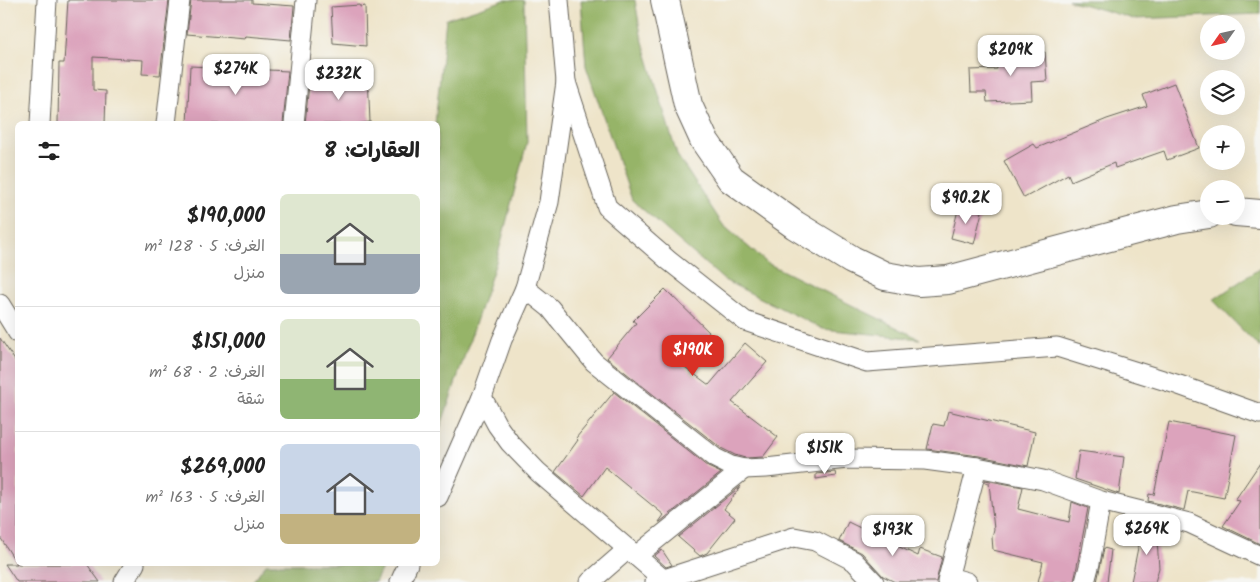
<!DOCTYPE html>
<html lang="ar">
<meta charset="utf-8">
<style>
:root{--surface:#fff;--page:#f2f2f2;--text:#222;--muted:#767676;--line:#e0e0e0;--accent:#d93025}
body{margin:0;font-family:Kalam,"Playpen Sans Arabic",sans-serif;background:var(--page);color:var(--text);direction:rtl;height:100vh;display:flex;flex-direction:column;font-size:19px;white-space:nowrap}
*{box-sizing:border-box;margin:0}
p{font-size:16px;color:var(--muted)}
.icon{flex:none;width:28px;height:28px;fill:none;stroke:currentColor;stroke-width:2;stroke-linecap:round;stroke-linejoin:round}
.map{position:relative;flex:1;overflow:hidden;direction:ltr}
.drawer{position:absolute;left:15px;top:121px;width:425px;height:445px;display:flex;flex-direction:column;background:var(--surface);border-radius:8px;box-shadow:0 5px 20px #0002;direction:rtl}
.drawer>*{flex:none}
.needle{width:32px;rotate:236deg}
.fabs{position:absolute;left:1200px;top:15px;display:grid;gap:10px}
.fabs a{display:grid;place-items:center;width:45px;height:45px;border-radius:50%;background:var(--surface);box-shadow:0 5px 20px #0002;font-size:25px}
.price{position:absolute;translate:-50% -42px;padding:0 11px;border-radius:10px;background:#fff;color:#222;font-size:16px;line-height:32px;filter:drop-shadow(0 1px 2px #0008)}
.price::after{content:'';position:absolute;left:50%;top:30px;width:15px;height:11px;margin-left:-8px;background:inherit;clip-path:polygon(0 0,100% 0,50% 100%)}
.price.selected{background:var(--accent);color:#fff}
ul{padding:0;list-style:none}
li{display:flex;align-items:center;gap:15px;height:125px;padding:0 20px}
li+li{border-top:1px solid var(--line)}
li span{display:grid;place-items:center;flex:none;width:140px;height:100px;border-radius:8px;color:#555}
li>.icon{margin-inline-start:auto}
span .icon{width:60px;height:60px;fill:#fffc;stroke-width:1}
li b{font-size:21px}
h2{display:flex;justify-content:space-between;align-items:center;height:60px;padding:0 20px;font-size:21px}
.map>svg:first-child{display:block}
.forest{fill:#96b467;stroke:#596842}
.building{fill:#dca3bc}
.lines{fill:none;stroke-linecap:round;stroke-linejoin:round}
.minor-casing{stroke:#666259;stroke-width:21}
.primary-casing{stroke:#666259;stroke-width:30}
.minor{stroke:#fff;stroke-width:19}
.primary{stroke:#fff;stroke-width:28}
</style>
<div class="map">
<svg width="1260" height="582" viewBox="0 0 1260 582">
<rect width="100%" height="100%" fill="#f6f6f2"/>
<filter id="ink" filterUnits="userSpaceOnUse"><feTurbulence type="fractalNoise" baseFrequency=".02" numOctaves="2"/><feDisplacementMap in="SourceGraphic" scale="10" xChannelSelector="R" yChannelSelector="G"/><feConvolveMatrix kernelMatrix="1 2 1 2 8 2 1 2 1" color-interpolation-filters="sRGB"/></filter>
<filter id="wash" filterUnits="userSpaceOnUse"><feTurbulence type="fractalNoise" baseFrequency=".0096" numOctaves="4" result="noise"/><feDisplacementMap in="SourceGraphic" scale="20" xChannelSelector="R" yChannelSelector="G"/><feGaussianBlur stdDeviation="1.12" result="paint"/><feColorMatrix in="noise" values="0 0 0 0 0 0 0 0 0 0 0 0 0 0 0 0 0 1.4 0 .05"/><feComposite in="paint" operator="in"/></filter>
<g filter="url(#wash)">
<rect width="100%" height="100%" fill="#eee4c9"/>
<g class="forest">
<path d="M505 0H524L527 142 496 262 438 435V124H435L446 19Z"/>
<path d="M581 0H635L641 35 677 155 723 225 767 263 920 339 823 329 724 280 632 200 586 66Z"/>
<path d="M1068 0H1260V14L1134 19Z"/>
<path d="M1260 268V348L1213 300Z"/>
<path d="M266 564H384L375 582H252Z"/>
</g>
<g id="blocks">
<g class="building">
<path d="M68 0H169L160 75 142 74 143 60 93 57V90L106 91 105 124H58L59 63H64Z"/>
<path d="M191 0H252V3L294 6 291 40 246 36 245 39 187 34Z"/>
<path d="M360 5V7L365 6 366 46 333 43 331 7Z"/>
<path d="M1045 52 1047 81 1031 82 1032 100 987 102 986 92H971L970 70 997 69 996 54Z"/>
<path d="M190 66 288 71 283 124H187Z"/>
<path d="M334 73 368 75 370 122 355 124H305L309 84 335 83Z"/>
<path d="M1174 83 1199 148 1167 160 1164 151 1115 168 1114 163 1071 181 1068 174 1024 198 1004 161 1034 144 1037 148 1107 119 1147 106 1143 95Z"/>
<path d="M959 206 982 212 974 244 951 238Z"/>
<path d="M665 289 712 335 682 365 709 385 745 343 767 362 732 402 778 437 763 457 745 458 735 455 721 448 607 358 636 323 633 321Z"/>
<path d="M0 338 18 365V564H87L100 582H17L5 564H17L0 537Z"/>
<path d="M614 392 708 467 721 473 660 522H659L664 515 605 467 584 496 555 472 578 440 576 438Z"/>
<path d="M948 411 1035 432 1028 466 979 456 927 449 933 424 944 426Z"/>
<path d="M1169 422 1236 435 1224 498 1188 491 1184 510 1148 501 1149 494 1154 495Z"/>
<path d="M1079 451 1124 457 1119 494 1075 479Z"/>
<path d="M1260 463V544L1223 526 1240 501 1235 500Z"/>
<path d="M835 472 836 476 816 479V474Z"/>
<path d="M985 480 1023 487 1018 509 1069 522 1072 502 1088 508 1074 582H1038L1043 562 993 550 992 537 994 529 989 483 985 482Z"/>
<path d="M741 486 724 509 735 518 707 553 700 556 678 537Z"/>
<path d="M848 522 918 556 920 549 942 557 936 582H895L883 576 862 553 839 541Z"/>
<path d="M1143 523 1156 526 1159 568 1155 582H1131Z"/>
<path d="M1104 548 1111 550 1107 582H1097Z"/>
<path d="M662 550 672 565 666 567 654 556Z"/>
</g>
</g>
</g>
<g filter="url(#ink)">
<use href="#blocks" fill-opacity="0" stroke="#666259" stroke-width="1"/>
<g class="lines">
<g class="minor-casing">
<g id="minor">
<path d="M566 82 607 207 668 260 745 321 867 362 1057 347 1179 385 1260 414"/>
<path d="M40 124 47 0"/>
<path d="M166 124 180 0"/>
<path d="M294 124 306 0"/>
<path d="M525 288 550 308 594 362 715 458 731 466 744 469 766 468 847 459 925 460 977 467 1043 480 1101 501"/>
<path d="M0 304 18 333"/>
<path d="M482 397 497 425 510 443 538 472 664 580"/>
<path d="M438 497 482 397 502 340 525 288 549 202 566 82 559 0"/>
<path d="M636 556 744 469"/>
<path d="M949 577 967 582"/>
<path d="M124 582 135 564"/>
<path d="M400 582 408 564"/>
<path d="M590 582 628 549"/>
<path d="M655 582 794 537 815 541 854 561 874 582"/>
<path d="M947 582 977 467"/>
<path d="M1085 582 1090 563 1101 501 1189 523 1260 556"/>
</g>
</g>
<g class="primary-casing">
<g id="primary">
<path d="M665 0 688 105 704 140 731 179 795 225 852 260 885 276 919 282 948 280 1177 219 1209 214"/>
<path d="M1236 212 1260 214"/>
</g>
</g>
<use href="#minor" class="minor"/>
<use href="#primary" class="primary"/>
</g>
</g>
</svg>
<div class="fabs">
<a><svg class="needle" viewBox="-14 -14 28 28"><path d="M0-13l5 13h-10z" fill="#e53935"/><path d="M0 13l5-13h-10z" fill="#767676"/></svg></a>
<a><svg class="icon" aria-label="layers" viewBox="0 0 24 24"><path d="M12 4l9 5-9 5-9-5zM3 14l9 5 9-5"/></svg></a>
<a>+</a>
<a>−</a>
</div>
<b class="price" style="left:1011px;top:77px">$209K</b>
<b class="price" style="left:236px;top:96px">$274K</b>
<b class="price" style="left:339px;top:101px">$232K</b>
<b class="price" style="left:966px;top:225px">$90.2K</b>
<b class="price selected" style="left:693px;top:377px">$190K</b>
<b class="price" style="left:825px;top:475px">$151K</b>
<b class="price" style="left:1147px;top:556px">$269K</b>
<b class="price" style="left:893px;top:557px">$193K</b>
<section class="drawer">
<h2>العقارات: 8<svg class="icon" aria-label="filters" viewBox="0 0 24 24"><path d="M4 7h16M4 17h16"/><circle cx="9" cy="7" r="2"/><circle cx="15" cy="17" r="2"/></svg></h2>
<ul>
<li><span style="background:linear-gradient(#dfe7d0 60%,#9aa5b1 0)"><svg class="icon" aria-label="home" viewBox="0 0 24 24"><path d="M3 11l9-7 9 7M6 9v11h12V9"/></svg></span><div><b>$190,000</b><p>الغرف: 5 · 128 m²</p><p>منزل</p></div></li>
<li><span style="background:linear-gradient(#dfe7d0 60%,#8fb573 0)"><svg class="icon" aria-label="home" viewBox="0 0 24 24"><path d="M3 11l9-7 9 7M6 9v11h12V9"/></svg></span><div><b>$151,000</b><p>الغرف: 2 · 68 m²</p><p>شقة</p></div></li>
<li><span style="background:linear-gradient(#c9d6e8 70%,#c2b280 0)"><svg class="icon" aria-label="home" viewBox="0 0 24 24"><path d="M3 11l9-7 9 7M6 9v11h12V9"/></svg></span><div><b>$269,000</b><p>الغرف: 5 · 163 m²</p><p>منزل</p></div></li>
</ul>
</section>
</div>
